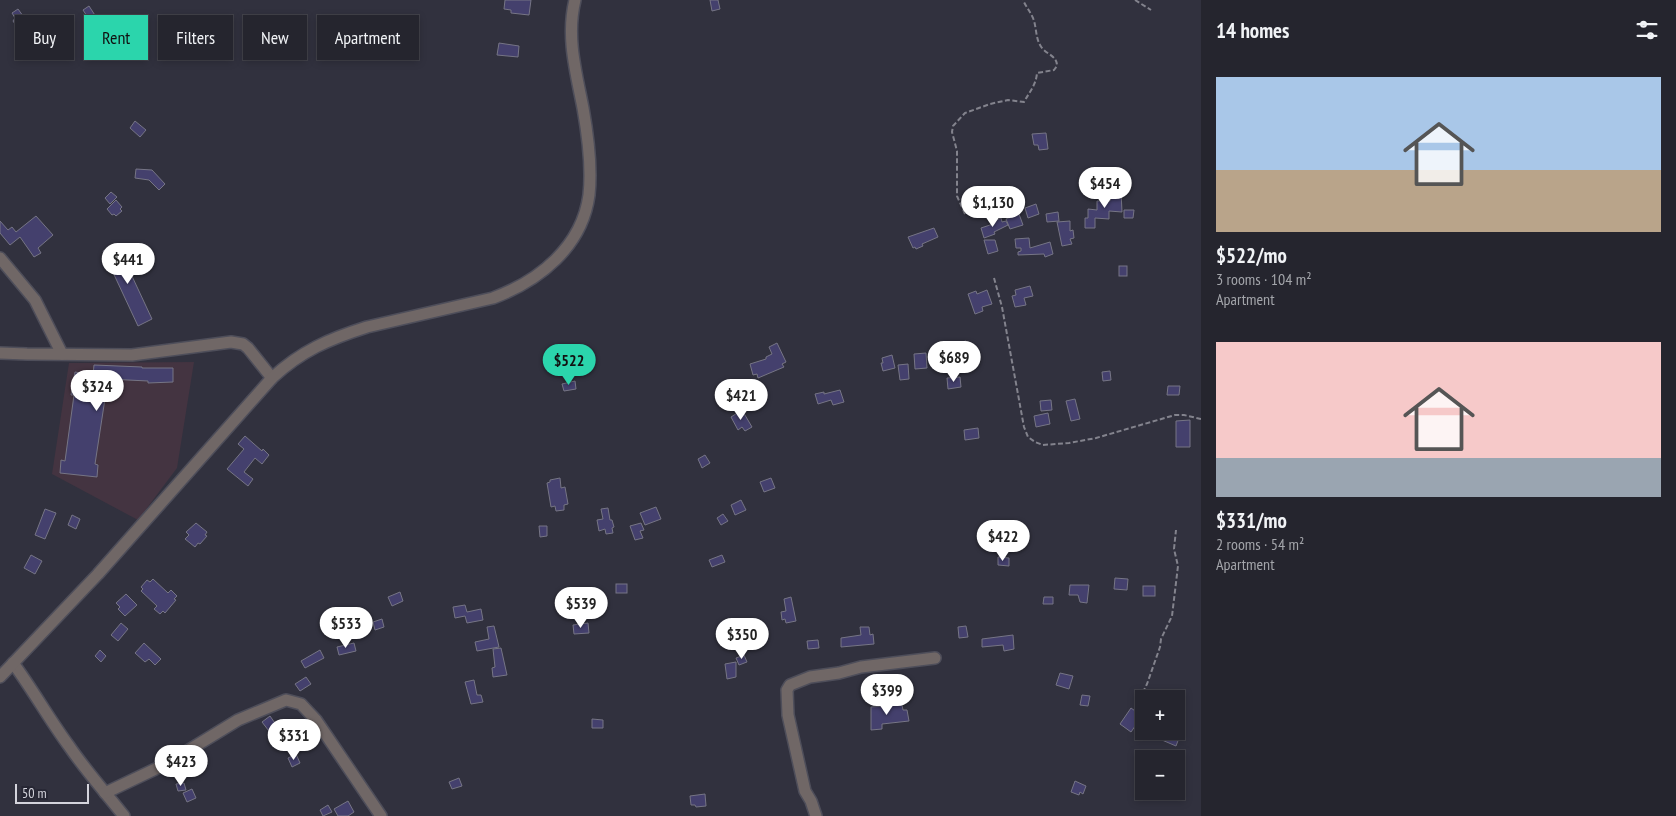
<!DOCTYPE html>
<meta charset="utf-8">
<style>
:root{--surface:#25252e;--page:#31313a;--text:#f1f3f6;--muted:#a3a5aa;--line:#42424a;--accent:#2bd5ac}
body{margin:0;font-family:"PT Sans Narrow",sans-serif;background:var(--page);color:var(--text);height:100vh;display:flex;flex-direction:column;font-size:19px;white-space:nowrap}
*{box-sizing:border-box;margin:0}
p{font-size:16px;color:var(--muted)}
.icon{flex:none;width:28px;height:28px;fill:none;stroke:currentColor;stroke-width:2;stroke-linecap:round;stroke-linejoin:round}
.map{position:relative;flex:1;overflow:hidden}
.panel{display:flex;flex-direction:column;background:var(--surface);width:475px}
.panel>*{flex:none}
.banner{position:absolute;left:15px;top:15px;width:475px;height:45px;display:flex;gap:10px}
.buttons{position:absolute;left:1135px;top:690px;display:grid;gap:10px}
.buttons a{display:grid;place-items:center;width:50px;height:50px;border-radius:0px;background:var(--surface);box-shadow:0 2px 8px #0003,0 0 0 1px var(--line);font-size:25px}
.scale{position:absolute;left:15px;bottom:12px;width:74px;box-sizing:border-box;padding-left:5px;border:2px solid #d4d4dc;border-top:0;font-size:14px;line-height:18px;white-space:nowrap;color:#d4d4dc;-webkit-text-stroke:4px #272734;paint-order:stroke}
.price{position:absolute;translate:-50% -42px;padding:0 11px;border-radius:18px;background:#fff;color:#222;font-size:16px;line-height:32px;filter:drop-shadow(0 1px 2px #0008)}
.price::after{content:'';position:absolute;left:50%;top:30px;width:15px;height:11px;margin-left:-8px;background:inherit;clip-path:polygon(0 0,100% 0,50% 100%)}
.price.active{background:var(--accent);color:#111}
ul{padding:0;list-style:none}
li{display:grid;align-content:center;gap:10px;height:265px;padding:0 15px}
li span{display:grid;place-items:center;height:155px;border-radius:0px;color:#555}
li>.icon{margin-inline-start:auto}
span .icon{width:90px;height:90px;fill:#fffc;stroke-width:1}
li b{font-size:21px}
h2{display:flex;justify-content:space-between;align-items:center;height:60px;padding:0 15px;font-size:21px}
.tag{padding:0 18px;border-radius:0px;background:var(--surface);box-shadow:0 2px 8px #0003,0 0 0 1px var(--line);font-size:18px;line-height:45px}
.tag.active{background:var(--accent);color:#111}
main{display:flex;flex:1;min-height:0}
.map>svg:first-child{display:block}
.education{fill:#443441}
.building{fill:#44406d;stroke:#767585}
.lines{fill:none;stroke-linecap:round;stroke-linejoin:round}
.minor-casing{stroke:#4e4e5a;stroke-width:14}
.path{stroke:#83838d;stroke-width:2;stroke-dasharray:5 2.5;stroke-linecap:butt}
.minor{stroke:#706766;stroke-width:11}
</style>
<main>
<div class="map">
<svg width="1201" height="816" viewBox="0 0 1201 816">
<rect width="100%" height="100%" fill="#31313e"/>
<path class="education" d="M194 362 177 468 138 520 52 474 69 363Z"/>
<g class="building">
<path d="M505 0H531L529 15 511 13V10L504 9Z"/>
<path d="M710 0H718L720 9 712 11Z"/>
<path d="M89 6 102 26 96 30 83 10Z"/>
<path d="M18 9 26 20 17 27 13 21 15 18 12 13Z"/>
<path d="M499 43 519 46 518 57 497 55Z"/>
<path d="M135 121 146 130 140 137 130 128Z"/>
<path d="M1046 133 1048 149 1039 150 1038 145H1034L1032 134Z"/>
<path d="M136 169 152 170 165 184 159 190 149 180 135 178Z"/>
<path d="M1111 191H1121L1122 212 1109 211V219L1095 218V228H1085V218H1088V209L1097 210V201H1110Z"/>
<path d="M111 192 117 197 110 204 105 198Z"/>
<path d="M116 200 122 207 120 209 122 211 116 216 114 214 112 215 107 209Z"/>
<path d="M1036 204 1039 214 1028 218 1025 208Z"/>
<path d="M1124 210H1134L1133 218H1124Z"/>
<path d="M1058 212 1059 221 1047 222 1046 214Z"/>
<path d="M1019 214 1023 225 1010 229 1006 219Z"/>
<path d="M36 216 53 235 38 248 41 253 34 257 20 237 10 245 0 233V221L8 230 12 227 16 232Z"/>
<path d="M1001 218 1002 222 1006 221 1008 225 994 232 995 234 984 238 981 228 993 224 992 222Z"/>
<path d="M1070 221V231L1073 230 1074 238 1070 239 1072 244 1062 246 1057 222Z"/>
<path d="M934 228 938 237 922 244 923 246 916 249 915 247 913 248 908 237Z"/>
<path d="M1029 238 1030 248 1050 242 1053 254 1045 257 1044 254 1018 255V252L1021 251V248H1016L1015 239Z"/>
<path d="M984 240H995L998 251 988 254Z"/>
<path d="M117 244 152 319 138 326 103 251Z"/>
<rect x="1119" y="266" width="8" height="10"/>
<path d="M1030 286 1033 296 1024 298 1026 305 1015 307 1012 296 1016 295 1015 290Z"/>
<path d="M987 290 992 304 982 307 983 311 975 314 968 294 976 291 977 294Z"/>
<path d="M966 341 968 348 957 351 955 344Z"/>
<path d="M777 343 786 362 782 364 784 367 758 378 757 374 753 375 750 364 766 359V357L772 354 769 347Z"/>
<path d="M926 353 927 368 915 369 914 354Z"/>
<path d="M892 355 895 368 883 371 881 363H883L882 358Z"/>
<path d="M908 364 909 379 900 380 898 365Z"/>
<path d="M94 365 142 367V368H173V382L148 383V381L108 379 95 464 98 465 97 477 60 473 61 460 65 461 74 395H71L75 372 93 375Z"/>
<path d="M1110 371 1111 380 1103 381 1102 372Z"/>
<path d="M960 377 961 387 948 389 947 378Z"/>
<path d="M575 381 576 389 564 391 562 384Z"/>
<path d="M1168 386H1180L1179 395H1167Z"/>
<path d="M840 390 844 402 833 405 831 400 818 404 815 394 824 392V394Z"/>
<path d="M1075 399 1080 419 1071 421 1066 401Z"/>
<path d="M1051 400 1052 410 1041 411 1040 401Z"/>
<path d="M742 410 752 427 745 431 742 427 738 430 731 417Z"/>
<path d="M1048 413 1050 424 1036 427 1034 416Z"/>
<path d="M1190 420V447H1176V421Z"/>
<path d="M978 428 979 438 965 440 964 430Z"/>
<path d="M245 436 262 451 263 449 269 455 262 464 255 458 244 472 253 479 248 486 227 469 244 449 238 444Z"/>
<path d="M705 455 710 463 702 468 698 459Z"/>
<path d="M560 478 561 488 565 487 568 504 564 505V510L556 511 555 506 551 507 547 483 550 482V480Z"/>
<path d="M771 478 775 488 764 492 760 482Z"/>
<path d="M741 500 746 510 735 515 731 505Z"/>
<path d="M656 507 661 519 645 525 640 513Z"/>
<path d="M608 508 610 520H612L614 527 612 528 613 533 606 534 605 529 599 531 597 520 603 519 601 509Z"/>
<path d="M45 509 56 513 45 539 35 535Z"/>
<path d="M723 514 728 521 721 525 717 518Z"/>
<path d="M72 515 80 519 76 529 68 525Z"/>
<path d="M196 523 207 532 205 535 207 536 200 544 198 543 195 547 185 539 189 535 186 532Z"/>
<path d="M641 523 644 530 640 531 643 538 635 540 630 526Z"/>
<path d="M539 526H547V536L540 537Z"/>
<path d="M31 555 42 561 35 574 24 568Z"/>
<path d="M722 555 725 562 712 567 709 560Z"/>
<path d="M998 557 1009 558V566L998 565Z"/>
<path d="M1115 578 1128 579 1127 590 1114 589Z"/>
<path d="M153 579 168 593 171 590 177 596 174 599 176 600 165 613 163 611 160 614 154 609 157 606 141 591 143 589 141 587 147 580 150 582Z"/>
<rect x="616" y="584" width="11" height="9"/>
<path d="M1070 585H1089L1087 603 1080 602 1078 595H1069Z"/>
<rect x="1143" y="586" width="12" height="10"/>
<path d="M400 592 403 601 392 606 388 597Z"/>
<path d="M126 594 137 605 125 616 118 609 120 607 116 603Z"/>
<path d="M791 597 796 621 786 623 785 619 782 620 781 612 786 611 784 599Z"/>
<path d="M1044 597H1053V604H1043Z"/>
<path d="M465 605 467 612 481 609 483 620 467 623 465 616 455 618 453 607Z"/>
<path d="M382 619 384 627 375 630 373 622Z"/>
<path d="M121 623 128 629 118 641 111 635Z"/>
<path d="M588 623 589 633 574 634 573 625Z"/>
<path d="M494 626 499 647 477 651 475 642 489 639 487 627Z"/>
<path d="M966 626 968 637 959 638 958 627Z"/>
<path d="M860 627H869L870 635 873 634 874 644 841 647V638L861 635Z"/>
<path d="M1013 635 1014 649 1004 651 1003 645 982 647V639Z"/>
<path d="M818 640 819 648 808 649 807 641Z"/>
<path d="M144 643 161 659 155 665 149 659 145 662 135 653Z"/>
<path d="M354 643 356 651 339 655 337 647Z"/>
<path d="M501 648 507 675 493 677 492 668 495 667 493 649Z"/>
<path d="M100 650 106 656 101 662 95 656Z"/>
<path d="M320 650 324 658 305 668 301 661Z"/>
<path d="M744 655 747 662 739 665 736 658Z"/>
<path d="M736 662V677L727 679 725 664Z"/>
<path d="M1060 673 1073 676 1069 689 1056 685Z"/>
<path d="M306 677 311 684 300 691 295 684Z"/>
<path d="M474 680 477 695H481L483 702 471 704 465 682Z"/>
<path d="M1082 695 1090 696 1088 706 1080 705Z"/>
<path d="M902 705 903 710H907L909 721 882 724V729L871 730V707Z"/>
<path d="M1131 708 1142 716 1131 732 1120 724Z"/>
<path d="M270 716 279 729 272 735 262 722Z"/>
<path d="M592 719 603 720V728H592Z"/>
<path d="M1166 732 1179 738 1176 746 1162 740Z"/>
<path d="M309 737 314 744 305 750 300 743Z"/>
<path d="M296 754 300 763 292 767 288 758Z"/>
<path d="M459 778 462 786 452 789 449 782Z"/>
<path d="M1075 781 1086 786 1083 794 1080 792 1079 795 1071 792Z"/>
<path d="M184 783 186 790 178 791 176 784Z"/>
<path d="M192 789 196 798 187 802 183 793Z"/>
<path d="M705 794 706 806 696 807 695 805H691L690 796Z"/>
<path d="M348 801 354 812 348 816H338L334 809Z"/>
<path d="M328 805 332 812 323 816 320 810Z"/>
</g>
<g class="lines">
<g class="minor-casing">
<g id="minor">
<path d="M0 258 35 300 62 354"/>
<path d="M0 353 27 354 132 355 231 342 243 344 248 348 272 378"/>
<path d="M13 663C33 690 49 719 69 746 86 771 106 793 124 816"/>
<path d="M0 677 98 574 272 378C301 351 329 339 367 327L493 298C539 281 582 247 589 195 592 168 588 136 583 108 576 72 566 37 575 0"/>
<path d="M105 793 166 764 238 720 286 700 301 704 316 720 381 816"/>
<path d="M816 816 811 801 805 791 788 715 787 690 790 685 810 677 839 673 861 667 935 658"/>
</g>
</g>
<g class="path">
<path d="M1135 0 1151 10"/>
<path d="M965 214 957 196V151L952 132 953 126 965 113 990 104 1008 100 1024 102C1030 91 1036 85 1037 73L1054 70 1057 66C1057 56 1048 55 1042 48 1035 39 1037 28 1033 18 1030 11 1026 7 1023 0"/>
<path d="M994 278 1002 307 1024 427 1028 437 1035 442 1043 445 1069 443 1096 438 1175 415H1184L1201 419"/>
<path d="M1136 706 1147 684 1160 647 1161 639 1172 616 1178 566 1174 549 1176 530"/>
</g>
<use href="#minor" class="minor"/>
</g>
</svg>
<div class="buttons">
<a>+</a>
<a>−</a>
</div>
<div class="scale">50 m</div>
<b class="price" style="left:1105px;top:209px">$454</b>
<b class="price" style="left:993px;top:228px">$1,130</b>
<b class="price" style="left:128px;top:285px">$441</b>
<b class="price" style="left:954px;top:383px">$689</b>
<b class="price active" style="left:569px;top:386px">$522</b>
<b class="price" style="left:97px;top:412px">$324</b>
<b class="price" style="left:741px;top:421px">$421</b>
<b class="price" style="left:1003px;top:562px">$422</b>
<b class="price" style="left:581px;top:629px">$539</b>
<b class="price" style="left:346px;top:649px">$533</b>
<b class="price" style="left:742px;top:660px">$350</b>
<b class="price" style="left:887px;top:716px">$399</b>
<b class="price" style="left:294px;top:761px">$331</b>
<b class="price" style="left:181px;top:787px">$423</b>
<div class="banner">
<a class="tag">Buy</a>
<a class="tag active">Rent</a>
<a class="tag">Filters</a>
<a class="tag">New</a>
<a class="tag">Apartment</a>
</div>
</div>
<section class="panel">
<h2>14 homes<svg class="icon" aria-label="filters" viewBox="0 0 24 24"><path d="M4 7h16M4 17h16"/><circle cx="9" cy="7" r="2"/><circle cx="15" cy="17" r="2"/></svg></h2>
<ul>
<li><span style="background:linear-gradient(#a9c7e8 60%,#b9a48a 0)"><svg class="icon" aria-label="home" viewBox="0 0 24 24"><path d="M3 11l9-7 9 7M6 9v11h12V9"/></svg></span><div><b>$522/mo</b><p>3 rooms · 104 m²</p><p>Apartment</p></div></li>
<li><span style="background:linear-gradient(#f6c9c9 75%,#9aa5b1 0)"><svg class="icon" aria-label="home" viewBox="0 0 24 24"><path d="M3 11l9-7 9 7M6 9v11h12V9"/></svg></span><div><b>$331/mo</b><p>2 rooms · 54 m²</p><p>Apartment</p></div></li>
</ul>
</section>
</main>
